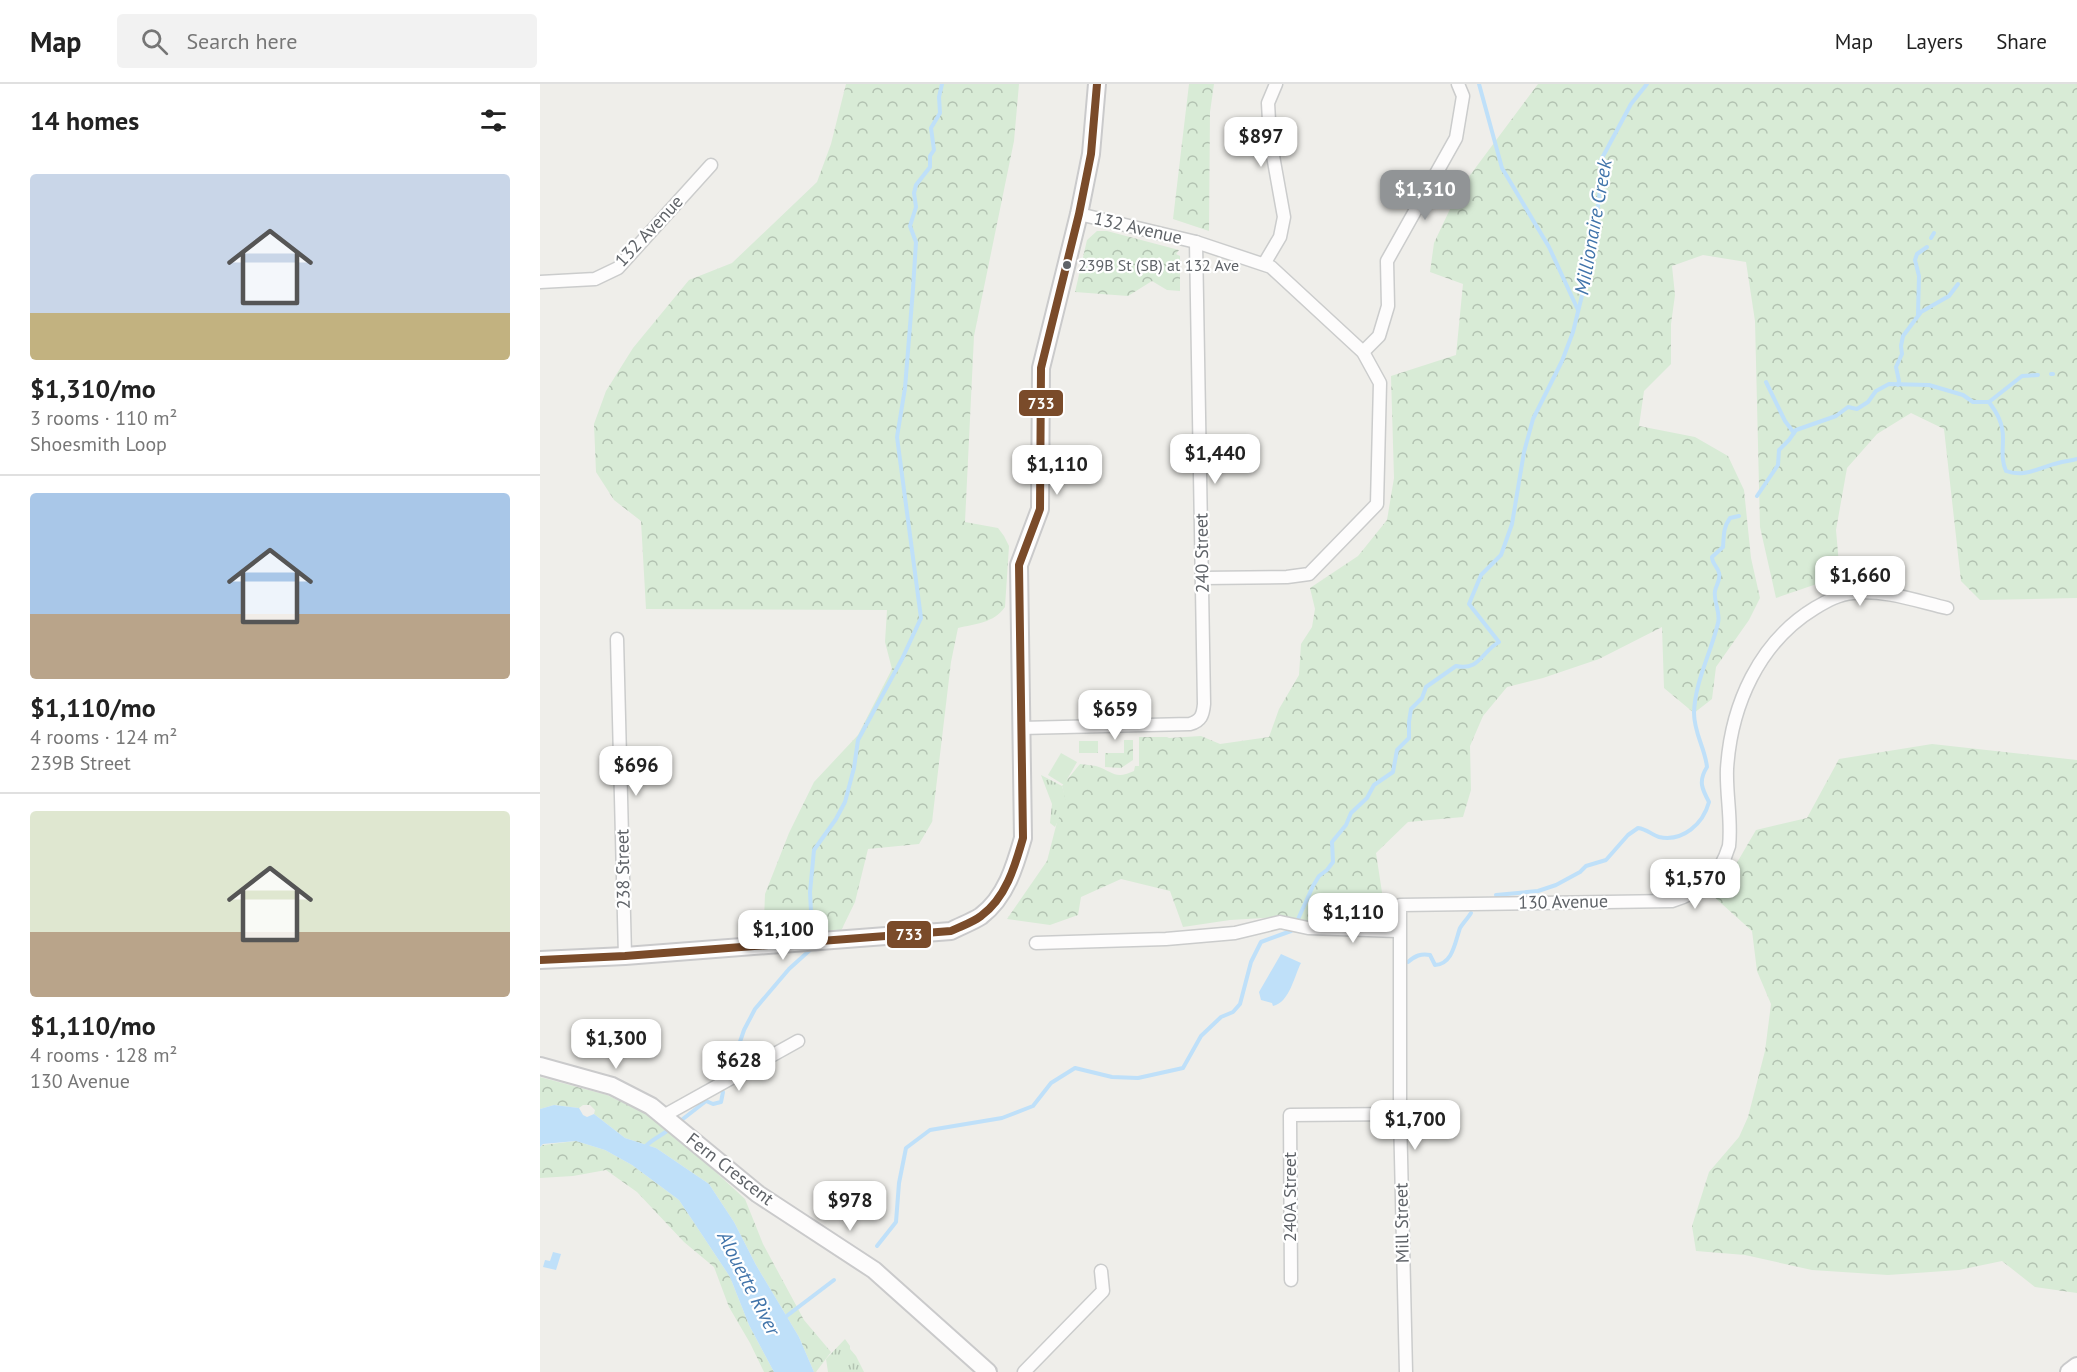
<!DOCTYPE html>
<meta charset="utf-8">
<style>
:root{--surface:#fff;--page:#f2f2f2;--text:#222;--muted:#767676;--line:#e0e0e0;--accent:#919496}
body{margin:0;font-family:"PT Sans",sans-serif;background:var(--page);color:var(--text);height:100vh;display:flex;flex-direction:column;font-size:22px;white-space:nowrap}
*{box-sizing:border-box;margin:0}
p{font-size:20px;color:var(--muted)}
.icon{flex:none;width:33px;height:33px;fill:none;stroke:currentColor;stroke-width:2;stroke-linecap:round;stroke-linejoin:round}
.map{position:relative;flex:1;overflow:hidden}
.panel{display:flex;flex-direction:column;background:var(--surface);width:540px}
.panel>*{flex:none}
.price{position:absolute;translate:-50% -51px;padding:0 14px;border-radius:12px;background:#fff;color:#222;font-size:20px;line-height:39px;filter:drop-shadow(0 2px 3px #0008)}
.price::after{content:'';position:absolute;left:50%;top:36px;width:18px;height:14px;margin-left:-9px;background:inherit;clip-path:polygon(0 0,100% 0,50% 100%)}
.price.active{background:var(--accent);color:#fff}
ul{padding:0;list-style:none}
li{display:grid;align-content:center;gap:12px;height:318px;padding:0 30px}
li+li{border-top:2px solid var(--line)}
li span{display:grid;place-items:center;height:186px;border-radius:6px;color:#555}
li>.icon{margin-inline-start:auto}
span .icon{width:108px;height:108px;fill:#fffc;stroke-width:1}
li b{font-size:26px}
h2{display:flex;justify-content:space-between;align-items:center;height:72px;padding:0 30px;font-size:26px}
header{display:flex;align-items:center;gap:36px;box-sizing:border-box;height:84px;padding:0 30px;background:var(--surface);border-bottom:2px solid var(--line)}
header strong{font-size:28px}
nav{display:flex;gap:33px;margin-inline-start:auto;font-size:21px}
.search{width:420px;height:54px;background:var(--page);display:flex;align-items:center;gap:15px;box-sizing:border-box;padding:0 21px;border-radius:6px;color:var(--muted);font-size:22px}
main{display:flex;flex:1;min-height:0}
.map>svg:first-child{display:block}
.grass{fill:url(#grass-tufts)}
.forest{fill:url(#forest-crowns)}
.pitch{fill:#d8ebd6}
.water{fill:#bfe0f9}
.lines{fill:none;stroke-linecap:round;stroke-linejoin:round}
.stream{stroke:#bfe0f9;stroke-width:4}
.street-casing{stroke:#cbcccc;stroke-width:15}
.secondary-casing{stroke:#cacacb;stroke-width:20}
.street{stroke:#fdfcfc;stroke-width:12}
.secondary{stroke:#fdfcfc;stroke-width:16}
.bus-1-casing{stroke:#fff;stroke-width:12}
.bus-1{stroke:#7a4b2a;stroke-width:8}
.bus-dot{fill:#5f6368;stroke:#fff;stroke-width:2}
.labels{text-anchor:middle;stroke-width:4.5;stroke-linejoin:round;paint-order:stroke}
.bus-label{font-size:16px;fill:#5f6368;stroke:#fff;text-anchor:start}
.street-label{font-size:18px;fill:#5f6368;stroke:#fff}
.water-label{font-size:20px;font-style:italic;fill:#4174aa;stroke:#fff}
.line-badge{stroke:#fff;stroke-width:2}
.badge-label{font-size:16px;text-anchor:middle;font-weight:bold;fill:#fff}
</style>
<header>
<strong>Map</strong>
<div class="search"><svg class="icon" aria-label="search" viewBox="0 0 24 24"><circle cx="10" cy="10" r="6"/><path d="M15 15l6 6"/></svg>Search here</div>
<nav><a>Map</a><a>Layers</a><a>Share</a></nav>
</header>
<main>
<section class="panel">
<h2>14 homes<svg class="icon" aria-label="filters" viewBox="0 0 24 24"><path d="M4 7h16M4 17h16"/><circle cx="9" cy="7" r="2"/><circle cx="15" cy="17" r="2"/></svg></h2>
<ul>
<li><span style="background:linear-gradient(#c9d6e8 75%,#c2b280 0)"><svg class="icon" aria-label="home" viewBox="0 0 24 24"><path d="M3 11l9-7 9 7M6 9v11h12V9"/></svg></span><div><b>$1,310/mo</b><p>3 rooms · 110 m²</p><p>Shoesmith Loop</p></div></li>
<li><span style="background:linear-gradient(#a9c7e8 65%,#b9a48a 0)"><svg class="icon" aria-label="home" viewBox="0 0 24 24"><path d="M3 11l9-7 9 7M6 9v11h12V9"/></svg></span><div><b>$1,110/mo</b><p>4 rooms · 124 m²</p><p>239B Street</p></div></li>
<li><span style="background:linear-gradient(#dfe7d0 65%,#b9a48a 0)"><svg class="icon" aria-label="home" viewBox="0 0 24 24"><path d="M3 11l9-7 9 7M6 9v11h12V9"/></svg></span><div><b>$1,110/mo</b><p>4 rooms · 128 m²</p><p>130 Avenue</p></div></li>
</ul>
</section>
<div class="map">
<svg width="1537" height="1288" viewBox="0 0 1537 1288">
<defs>
<pattern id="grass-tufts" width="24" height="20" patternUnits="userSpaceOnUse" patternTransform="scale(1.5)"><rect width="24" height="20" fill="#d8ebd6"/><path d="M3 7l-1-3M5 7V3M7 7l1-3M15 17l-1-3M17 17v-4M19 17l1-3" fill="none" stroke="#b2c2b1"/></pattern>
<pattern id="forest-crowns" width="20" height="18" patternUnits="userSpaceOnUse" patternTransform="scale(1.5)"><rect width="20" height="18" fill="#d8ebd6"/><path d="M2 6a3 3 0 1 1 6 0M12 15a3 3 0 1 1 6 0" fill="none" stroke="#b2c2b1"/></pattern>
</defs>
<rect width="100%" height="100%" fill="#efeeea"/>
<g class="grass">
<path d="M501 691 522 702 527 719 515 743 510 739 512 720Z"/>
<path d="M305 1255 310 1262V1265L316 1272 324 1288H288L286 1275Z"/>
</g>
<g class="forest">
<path d="M306 0H479L474 57 434 252 425 438 458 444 464 452 469 462 465 523C454 539 435 540 418 544L411 578 392 738 379 760 328 765 315 818 297 855 223 861 225 810 249 749 274 698 318 651 352 585 345 558 347 526 106 525 101 437 74 416 56 388 54 340 66 307 93 264 149 196 192 179 277 98 291 60Z"/>
<path d="M649 0H674L670 28 669 147 633 135Z"/>
<path d="M998 0H1537V514L1440 516 1421 497 1404 345 1371 329 1337 350 1307 384 1296 446 1300 492 1236 514 1220 443 1215 237 1206 178 1163 171 1132 182 1135 211 1131 240V280L1104 307 1099 342 1155 353 1188 372 1204 406 1211 474 1220 514 1209 536 1176 583 1172 615 1154 629 1124 604 1122 543 1059 575 1003 594 967 603 943 632 930 662 931 706 923 733 868 738 836 769 845 828 768 838 741 833 690 836 643 843 630 807 581 795 541 813 538 831 510 841 467 835 507 777 517 738 526 719 522 702 540 680C545 681 551 681 556 682 574 688 575 696 594 687L595 682H599V653H627L629 654 661 652 680 660 729 653 739 625 759 591 761 560 772 543 775 525 770 504 818 472 847 436 854 394 851 292 916 271 923 200 890 188 894 159 919 106Z"/>
<path d="M557 147H567L639 166 636 170 640 172V207L627 206 612 197 588 212 535 208 547 156Z"/>
<path d="M584 656H593V676L581 684 565 683V669H584Z"/>
<rect x="539" y="657" width="19" height="12"/>
<path d="M1392 660 1537 676V1209L1495 1203 1462 1177 1419 1186 1348 1191 1272 1186 1205 1171 1156 1167 1152 1142 1169 1088 1199 1053 1208 1033 1225 967 1231 920 1217 887 1212 847 1172 811 1195 782 1216 746 1267 734 1299 675Z"/>
<path d="M0 993 67 1011 118 1035 205 1115 223 1160 264 1236 291 1268 276 1288H274L259 1253 216 1181 194 1138 169 1100 116 1064 85 1054 54 1030 55 1026 50 1021H43L39 1024 14 1021 0 1025Z"/>
<path d="M36 1057 65 1066 92 1081 139 1116 190 1193 209 1241 234 1288H224L210 1259 189 1223 174 1183 144 1158 97 1108 66 1086 33 1092 0 1094V1063L3 1061Z"/>
</g>
<path class="pitch" d="M521 669 537 678 524 701 508 691Z"/>
<g class="water">
<path d="M741 870 761 879C754 892 750 918 733 922L732 919 721 916 719 908Z"/>
<path d="M14 1021 39 1024 43 1031 47 1033 54 1030 85 1054 116 1064 169 1100 194 1138 216 1181 259 1253 274 1288H234L209 1241 190 1193 139 1116 92 1081 65 1066 36 1057 3 1060 0 1063V1025Z"/>
<path d="M13 1168 21 1170 16 1186 3 1183 5 1176 10 1177Z"/>
</g>
<g class="lines">
<g class="stream">
<path d="M939 0 962 84 1009 163 1038 226"/>
<path d="M1391 154 1394 149"/>
<path d="M1378 230 1379 192 1375 176 1377 170 1387 163"/>
<path d="M1511 290H1513"/>
<path d="M1226 298 1245 337 1254 349"/>
<path d="M1358 301 1359 297 1356 283 1362 270 1361 262 1363 252 1381 228 1409 212 1418 200"/>
<path d="M1449 318 1482 292 1498 291"/>
<path d="M1217 412 1238 381 1239 366 1249 356 1256 346 1296 332 1308 323 1317 325 1328 318 1336 307 1349 300 1389 301 1423 311 1433 318H1449C1457 329 1463 339 1463 354 1463 366 1461 376 1466 387 1484 394 1501 383 1518 379 1524 377 1531 377 1537 375"/>
<path d="M956 811 998 807 1016 801 1040 788 1046 782 1066 776 1088 751 1098 744C1107 745 1112 751 1119 753 1143 758 1163 740 1169 718 1162 705 1158 697 1167 683 1165 664 1154 649 1154 629 1155 597 1171 569 1178 539 1181 528 1173 517 1175 507 1176 501 1181 496 1179 489 1178 483 1172 480 1172 473L1183 463C1184 451 1183 444 1190 434L1199 432"/>
<path d="M272 847 270 808 274 766 296 735 305 718 314 684 318 656 362 575 381 534 357 353 365 304 373 205 376 158 370 142 376 123 374 109 376 101 390 83V72L394 66 391 44 400 29 399 13 402 0"/>
<path d="M868 878C875 872 881 869 890 871L895 881C913 880 915 858 920 844 923 839 928 834 931 829"/>
<path d="M189 990 204 946 215 925 249 885 270 866"/>
<path d="M139 1038 166 1017 173 1020 181 1018 183 1008"/>
<path d="M104 1064C110 1056 123 1051 131 1044"/>
<path d="M337 1162 356 1138 359 1099 366 1064 390 1046 462 1034 493 1022 511 999 535 984 572 993 598 994 643 984 661 952 681 933 693 928 700 920 711 878 721 858 751 847 754 844 773 802 779 792 787 786 793 778 792 758 806 741 811 729 827 714 834 701 853 688 857 666 869 654V638L871 625 882 614 886 603 916 582C940 587 941 568 959 558L929 520 941 491 961 471 972 440 984 368 993 335 1022 277 1033 248 1049 183 1054 151 1059 115 1061 76 1091 20 1107 0"/>
<path d="M244 1234 294 1196"/>
</g>
<g class="street-casing">
<g id="street">
<path d="M539 130 656 158 731 183 823 268 840 299 837 420 769 490 747 493 662 494"/>
<path d="M724 180 740 153 744 133 730 55 728 19 736 0"/>
<path d="M0 198 55 195 78 184 171 81"/>
<path d="M823 268 839 252 848 222 847 177 916 54 923 12 918 0"/>
<path d="M77 555 85 872"/>
<path d="M481 644 650 640C661 637 663 631 664 620L656 158"/>
<path d="M496 859 626 855 695 849 740 838 768 844 858 847"/>
<path d="M125 1031 258 957"/>
<path d="M751 1196 750 1031 860 1030"/>
<path d="M484 1288 563 1207 561 1187"/>
<path d="M866 1288 860 1030V821L1132 817C1162 808 1180 792 1189 762 1192 736 1186 711 1187 685 1191 621 1219 558 1275 524 1287 517 1299 510 1313 509 1343 505 1377 517 1407 524"/>
</g>
</g>
<g class="secondary-casing">
<g id="secondary">
<path d="M0 876 85 872 411 847C420 842 432 838 441 832 466 813 475 782 483 754L479 481 500 425 501 284 539 130 551 70 557 0"/>
<path d="M0 982 72 1002 111 1022 218 1110 334 1186 448 1288"/>
<path d="M1529 1288 1537 1282"/>
</g>
</g>
<use href="#street" class="street"/>
<use href="#secondary" class="secondary"/>
<g class="bus-1-casing">
<path id="bus-1" d="M0 876 85 872 411 847C421 842 432 839 441 832 466 814 475 782 483 754L479 481 500 425 501 284 539 130 551 70 557 0"/>
</g>
<use href="#bus-1" class="bus-1"/>
</g>
<circle class="bus-dot" cx="527" cy="181" r="5"/>
<g class="labels">
<g class="bus-label">
<text x="538" y="187">239B St (SB) at 132 Ave</text>
</g>
<g class="street-label">
<text transform="translate(598 144) rotate(13)" y="6">132 Avenue</text>
<text transform="translate(109 147) rotate(-47)" y="6">132 Avenue</text>
<text transform="translate(662 469) rotate(-91)" y="6">240 Street</text>
<text transform="translate(83 785) rotate(-91)" y="6">238 Street</text>
<text transform="translate(1023 818) rotate(-1)" y="6">130 Avenue</text>
<text transform="translate(190 1085) rotate(38)" y="6">Fern Crescent</text>
<text transform="translate(750 1113) rotate(-90)" y="6">240A Street</text>
<text transform="translate(862 1139) rotate(-91)" y="6">Mill Street</text>
</g>
<g class="water-label">
<text transform="translate(1053 143) rotate(-80)" y="7">Millionaire Creek</text>
<text transform="translate(209 1199) rotate(63)" y="7">Alouette River</text>
</g>
</g>
<g class="line-badge">
<rect x="478" y="305" width="46" height="28" rx="6" fill="#7a4b2a"/>
<rect x="346" y="836" width="46" height="29" rx="6" fill="#7a4b2a"/>
</g>
<g class="badge-label">
<text x="501" y="325">733</text>
<text x="369" y="856">733</text>
</g>
</svg>
<b class="price" style="left:721px;top:84px">$897</b>
<b class="price active" style="left:885px;top:137px">$1,310</b>
<b class="price" style="left:675px;top:401px">$1,440</b>
<b class="price" style="left:517px;top:412px">$1,110</b>
<b class="price" style="left:1320px;top:523px">$1,660</b>
<b class="price" style="left:575px;top:657px">$659</b>
<b class="price" style="left:96px;top:713px">$696</b>
<b class="price" style="left:1155px;top:826px">$1,570</b>
<b class="price" style="left:813px;top:860px">$1,110</b>
<b class="price" style="left:243px;top:877px">$1,100</b>
<b class="price" style="left:76px;top:986px">$1,300</b>
<b class="price" style="left:199px;top:1008px">$628</b>
<b class="price" style="left:875px;top:1067px">$1,700</b>
<b class="price" style="left:310px;top:1148px">$978</b>
</div>
</main>
